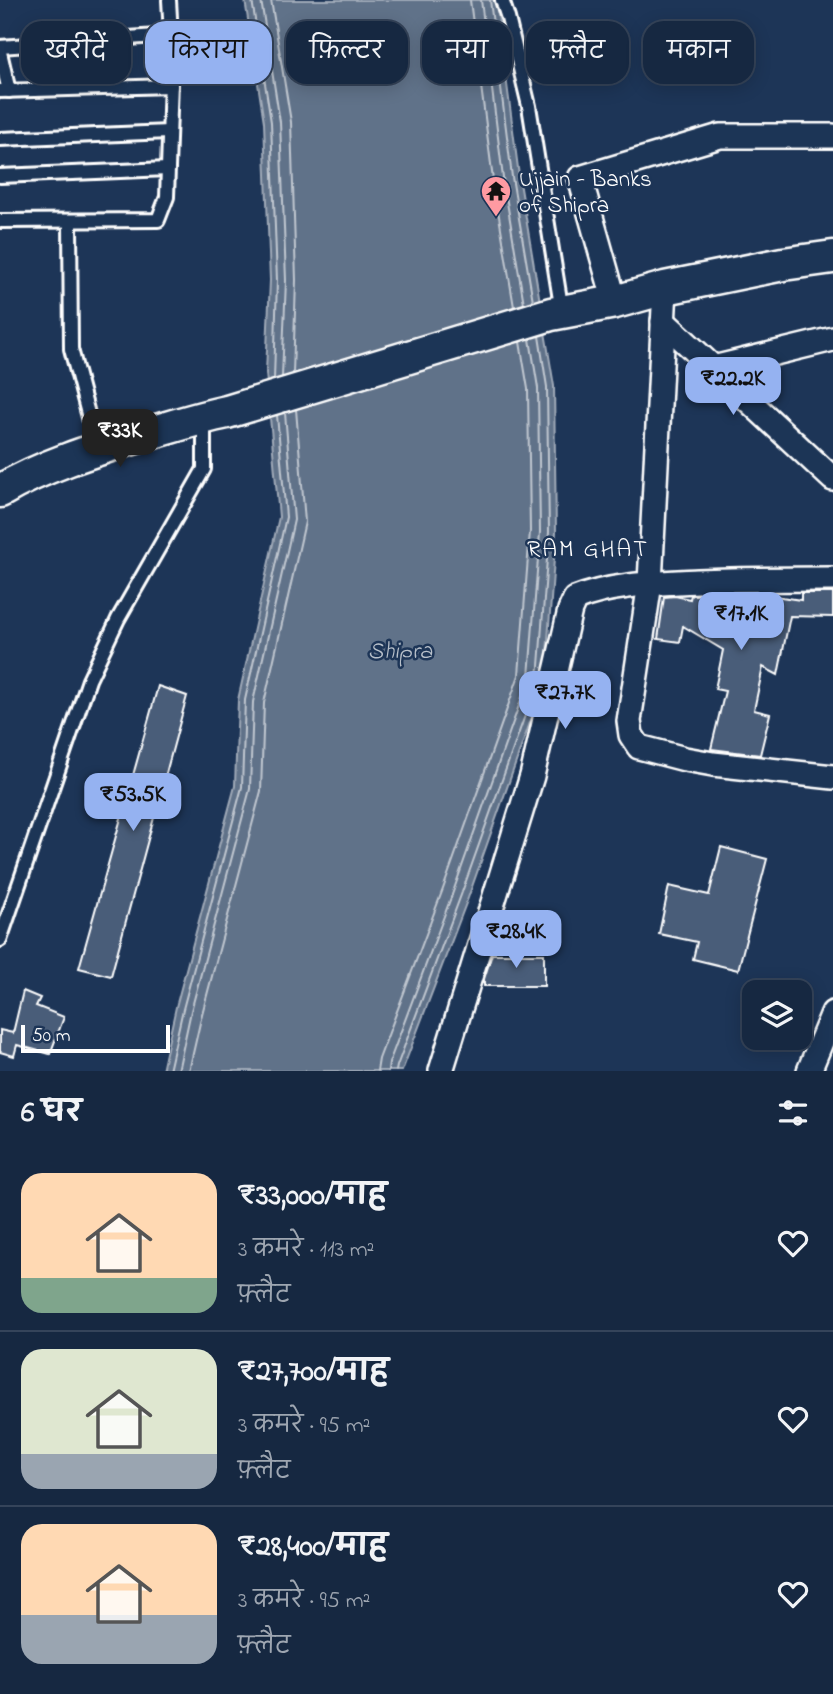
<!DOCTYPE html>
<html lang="hi">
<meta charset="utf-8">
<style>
:root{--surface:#162841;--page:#1f3048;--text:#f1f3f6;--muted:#9ea6b1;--line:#35445a;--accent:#95b2f1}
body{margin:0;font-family:"Indie Flower","Playpen Sans Deva",sans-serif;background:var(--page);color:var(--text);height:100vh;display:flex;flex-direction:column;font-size:26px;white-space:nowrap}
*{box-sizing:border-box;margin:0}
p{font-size:23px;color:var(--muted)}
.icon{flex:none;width:38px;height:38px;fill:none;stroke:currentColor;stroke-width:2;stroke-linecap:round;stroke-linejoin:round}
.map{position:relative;height:1071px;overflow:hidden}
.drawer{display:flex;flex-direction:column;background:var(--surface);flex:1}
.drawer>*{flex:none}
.banner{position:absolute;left:21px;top:21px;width:791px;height:63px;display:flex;gap:14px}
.tools{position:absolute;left:742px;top:980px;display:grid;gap:14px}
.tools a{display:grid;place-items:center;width:70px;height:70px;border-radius:14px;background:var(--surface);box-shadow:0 4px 18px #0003,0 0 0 2px var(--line);font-size:35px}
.scale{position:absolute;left:21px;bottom:18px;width:149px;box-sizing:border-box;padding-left:7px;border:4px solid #fff;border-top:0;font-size:19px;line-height:24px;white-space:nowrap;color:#fff;-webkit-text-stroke:5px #1d3557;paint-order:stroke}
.price{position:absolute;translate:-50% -60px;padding:0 16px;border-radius:14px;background:var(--accent);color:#111;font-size:23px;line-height:46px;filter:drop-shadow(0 2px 4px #0008)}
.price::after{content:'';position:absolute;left:50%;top:42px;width:21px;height:16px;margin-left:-10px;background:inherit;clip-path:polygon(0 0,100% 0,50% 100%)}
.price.selected{background:#222;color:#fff}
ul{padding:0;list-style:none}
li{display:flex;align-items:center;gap:21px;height:175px;padding:0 21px}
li+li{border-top:2px solid var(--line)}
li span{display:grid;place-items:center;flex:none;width:196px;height:140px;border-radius:21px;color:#555}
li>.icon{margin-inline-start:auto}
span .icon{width:84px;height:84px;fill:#fffc;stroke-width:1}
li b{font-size:30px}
h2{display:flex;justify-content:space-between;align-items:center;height:84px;padding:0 21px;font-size:30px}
.tag{padding:0 24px;border-radius:21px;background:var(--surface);box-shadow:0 4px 18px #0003,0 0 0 2px var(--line);font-size:24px;line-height:63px}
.tag.selected{background:var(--accent);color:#111}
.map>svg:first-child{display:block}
.water{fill:#617289;stroke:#a0aab8;stroke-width:2}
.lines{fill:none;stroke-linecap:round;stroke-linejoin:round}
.shore{stroke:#c0c7d0;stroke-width:2}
.building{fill:#4a5d79;stroke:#fff;stroke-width:2}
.service-casing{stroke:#fff;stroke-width:18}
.minor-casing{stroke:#fff;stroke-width:28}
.secondary-casing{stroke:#fff;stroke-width:37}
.service{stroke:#1d3557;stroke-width:12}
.minor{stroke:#1d3557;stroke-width:23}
.secondary{stroke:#1d3557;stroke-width:32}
.labels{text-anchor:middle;stroke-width:5;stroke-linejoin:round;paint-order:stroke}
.poi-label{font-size:23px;fill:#fff;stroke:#1d3557;text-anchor:start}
.neighbourhood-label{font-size:24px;letter-spacing:2px;fill:#fff;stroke:#1d3557}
.water-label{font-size:24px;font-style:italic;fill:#b8c0ca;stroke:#1d3557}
</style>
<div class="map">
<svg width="833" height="1071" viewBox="0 0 833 1071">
<rect width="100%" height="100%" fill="#1d3557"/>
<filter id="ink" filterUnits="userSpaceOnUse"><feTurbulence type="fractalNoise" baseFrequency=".0143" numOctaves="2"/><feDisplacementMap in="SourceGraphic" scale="14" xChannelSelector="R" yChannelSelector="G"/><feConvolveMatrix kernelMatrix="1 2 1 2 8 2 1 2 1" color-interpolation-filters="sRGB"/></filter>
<g filter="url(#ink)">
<path class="water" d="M245 0H496L519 176 554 386 556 532 545 680 468 898 402 1071H162L176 1007 235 786 238 700 279 517 266 373 270 280 264 122Z"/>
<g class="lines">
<g class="shore">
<path d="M252 0 271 122 277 280 274 380"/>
<path d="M261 0 280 122 286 280 282 377"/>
<path d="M271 0 291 122 296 280 293 374"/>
<path d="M470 0 493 180 514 307"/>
<path d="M481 0 503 178 524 304"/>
<path d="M490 0 512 177 533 301"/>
<path d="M169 1071 183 1009 242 787 245 700 286 517 277 415"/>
<path d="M178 1071 191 1011 250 789 253 702 294 520 285 413"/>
<path d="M189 1071 202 1014 261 791 264 703 305 522 296 409"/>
<path d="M377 1071 379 1059 443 889 519 675 530 531 528 389 520 342"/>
<path d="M388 1071 389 1063 453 892 529 677 540 532 538 388 530 339"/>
<path d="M396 1071 397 1066 461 895 538 679 549 532 547 387 539 336"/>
</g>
</g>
<g class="building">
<path d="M801 593H833V617L790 616 778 675 763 667 754 710 770 714 760 755 711 749 725 691 715 689 723 650 683 626 680 642 658 639 664 597 675 596 690 599 691 595 721 594 738 600 739 594 761 596V594L801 600Z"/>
<path d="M158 686 187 696 111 976 79 968Z"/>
<path d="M721 847 767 859 738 970 693 959 697 942 659 934 669 886 709 895Z"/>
<path d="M492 954H544V986H484V979Z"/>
<path d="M23 991 40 998 36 1006 64 1017 50 1054 17 1045 14 1056 0 1052V1030L13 1033Z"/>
</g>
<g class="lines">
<g class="service-casing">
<g id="service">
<path d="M502 0 508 18 529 106 562 312"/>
<path d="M0 47 171 35"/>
<path d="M0 52 9 91"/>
<path d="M0 91 171 86"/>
<path d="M0 139 169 132"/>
<path d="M0 176 168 169"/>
<path d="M0 221 158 220 167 197 172 52 169 0"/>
<path d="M70 221 71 349 97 448"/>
<path d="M0 940 89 680 118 619 204 469V417"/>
</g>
</g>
<g class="minor-casing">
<g id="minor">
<path d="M665 288 650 583 629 721 631 735 639 747 685 759 713 764 833 777"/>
<path d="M615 302 580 178 720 136H833"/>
<path d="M663 321 833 479"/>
<path d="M713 368 833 339"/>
<path d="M441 1071 532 776 570 610 575 599C611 584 659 583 698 581 743 579 788 579 833 579"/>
<path d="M809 1071 833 1013"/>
</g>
</g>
<g class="secondary-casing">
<path id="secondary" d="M0 491C44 465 94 450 143 435 171 427 198 418 227 412L551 314 615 302 665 288 783 264 833 257"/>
</g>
<use href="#service" class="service"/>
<use href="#minor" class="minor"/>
<use href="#secondary" class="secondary"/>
</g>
</g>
<defs>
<g id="temple-pin" transform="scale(1.575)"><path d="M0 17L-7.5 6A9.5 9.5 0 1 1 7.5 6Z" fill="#ff9aa2" stroke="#1d3557"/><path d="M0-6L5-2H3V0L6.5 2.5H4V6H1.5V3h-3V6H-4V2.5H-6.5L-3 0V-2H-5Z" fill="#111"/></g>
</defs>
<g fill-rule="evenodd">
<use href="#temple-pin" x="496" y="191"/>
</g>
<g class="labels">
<g class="poi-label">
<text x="519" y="186">Ujjain - Banks<tspan x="519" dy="26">of Shipra</tspan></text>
</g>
<g class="neighbourhood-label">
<text x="588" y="556">RAM GHAT</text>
</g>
<g class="water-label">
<text x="400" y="658">Shipra</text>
</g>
</g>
</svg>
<div class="tools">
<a><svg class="icon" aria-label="layers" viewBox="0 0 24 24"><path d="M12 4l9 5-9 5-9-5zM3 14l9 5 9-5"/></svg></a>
</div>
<div class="scale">50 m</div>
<b class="price" style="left:733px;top:417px">₹22.2K</b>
<b class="price selected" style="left:120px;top:469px">₹33K</b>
<b class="price" style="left:741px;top:652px">₹17.1K</b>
<b class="price" style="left:565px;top:731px">₹27.7K</b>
<b class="price" style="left:133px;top:833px">₹53.5K</b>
<b class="price" style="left:516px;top:970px">₹28.4K</b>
<div class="banner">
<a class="tag">खरीदें</a>
<a class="tag selected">किराया</a>
<a class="tag">फ़िल्टर</a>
<a class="tag">नया</a>
<a class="tag">फ़्लैट</a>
<a class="tag">मकान</a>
</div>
</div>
<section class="drawer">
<h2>6 घर<svg class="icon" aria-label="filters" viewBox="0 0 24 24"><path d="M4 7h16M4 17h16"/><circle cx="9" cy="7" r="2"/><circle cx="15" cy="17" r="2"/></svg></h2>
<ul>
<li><span style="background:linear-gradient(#ffd9b3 75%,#7fa58c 0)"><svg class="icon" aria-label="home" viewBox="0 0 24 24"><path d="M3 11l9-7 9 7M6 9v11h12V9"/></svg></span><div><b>₹33,000/माह</b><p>3 कमरे · 113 m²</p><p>फ़्लैट</p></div><svg class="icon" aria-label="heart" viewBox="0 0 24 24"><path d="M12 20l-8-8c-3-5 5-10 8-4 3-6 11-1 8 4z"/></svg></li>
<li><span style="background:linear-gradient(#dfe7d0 75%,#9aa5b1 0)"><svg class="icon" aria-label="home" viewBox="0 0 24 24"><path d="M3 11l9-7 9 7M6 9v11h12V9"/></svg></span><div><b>₹27,700/माह</b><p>3 कमरे · 95 m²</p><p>फ़्लैट</p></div><svg class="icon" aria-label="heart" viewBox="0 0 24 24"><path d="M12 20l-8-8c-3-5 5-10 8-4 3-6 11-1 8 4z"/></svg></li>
<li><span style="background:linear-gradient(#ffd9b3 65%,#9aa5b1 0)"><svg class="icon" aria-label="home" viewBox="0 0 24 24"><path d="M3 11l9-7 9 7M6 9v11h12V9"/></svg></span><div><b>₹28,400/माह</b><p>3 कमरे · 95 m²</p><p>फ़्लैट</p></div><svg class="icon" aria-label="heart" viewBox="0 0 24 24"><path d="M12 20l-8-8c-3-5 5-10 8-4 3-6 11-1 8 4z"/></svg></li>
</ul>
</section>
